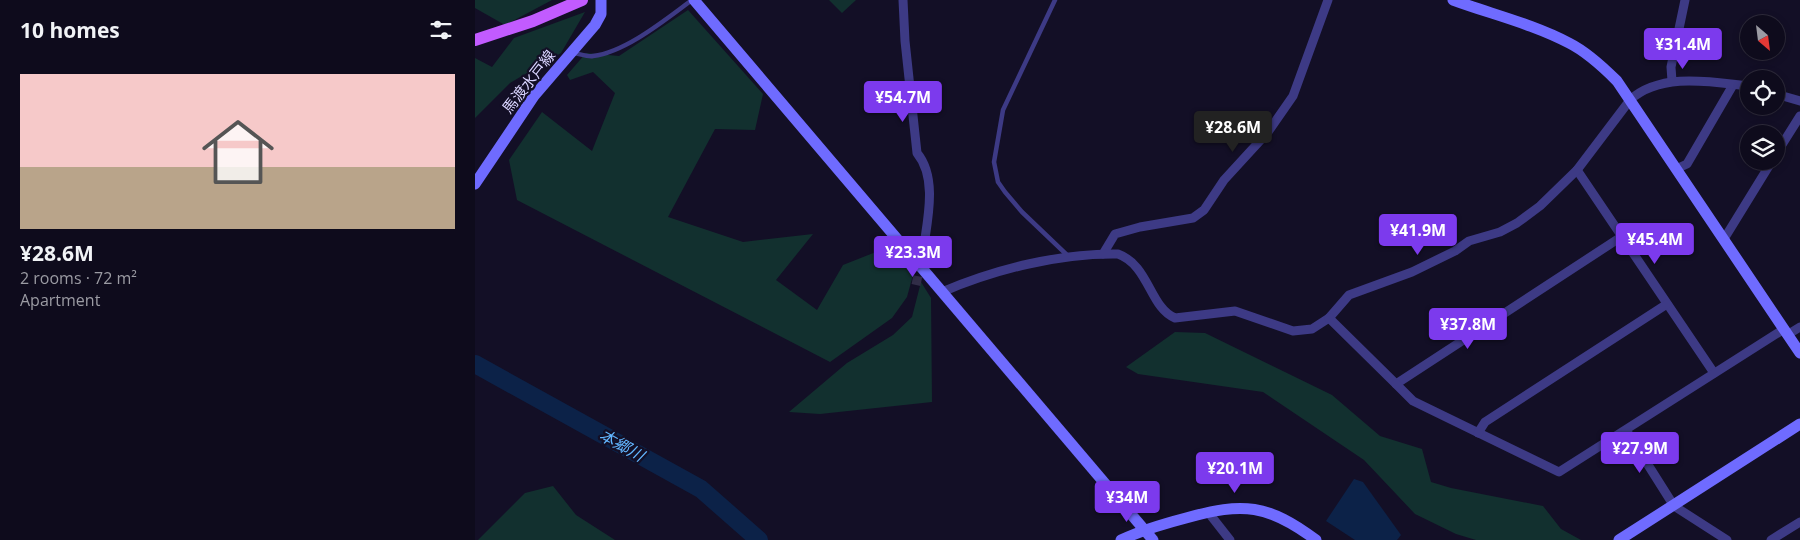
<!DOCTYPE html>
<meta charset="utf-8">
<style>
:root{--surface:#0e0b1c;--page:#1c1929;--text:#f1f3f6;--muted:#9b9ba3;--line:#2e2b3b;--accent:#7c3aed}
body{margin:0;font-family:"Open Sans","Noto Sans JP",sans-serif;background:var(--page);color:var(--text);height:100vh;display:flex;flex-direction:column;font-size:19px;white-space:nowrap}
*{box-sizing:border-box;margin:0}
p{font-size:16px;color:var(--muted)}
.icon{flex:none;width:28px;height:28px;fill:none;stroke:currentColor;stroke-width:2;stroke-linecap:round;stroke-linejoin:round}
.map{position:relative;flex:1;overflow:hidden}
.side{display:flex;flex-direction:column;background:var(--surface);width:475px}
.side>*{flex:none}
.needle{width:32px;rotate:152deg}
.tools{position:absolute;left:1265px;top:15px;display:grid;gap:10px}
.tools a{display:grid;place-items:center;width:45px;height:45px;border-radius:50%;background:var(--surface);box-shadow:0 2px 8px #0003,0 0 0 1px var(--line);font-size:25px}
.price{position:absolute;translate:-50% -42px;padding:0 11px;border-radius:5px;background:var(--accent);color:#fff;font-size:16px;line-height:32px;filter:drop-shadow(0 1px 2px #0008)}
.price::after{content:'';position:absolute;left:50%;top:30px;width:15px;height:11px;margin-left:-8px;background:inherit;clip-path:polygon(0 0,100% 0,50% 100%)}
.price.on{background:#222;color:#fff}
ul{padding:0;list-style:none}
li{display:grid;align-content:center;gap:10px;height:265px;padding:0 20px}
li span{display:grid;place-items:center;height:155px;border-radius:0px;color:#555}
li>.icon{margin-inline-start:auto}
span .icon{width:90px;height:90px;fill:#fffc;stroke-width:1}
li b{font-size:21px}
h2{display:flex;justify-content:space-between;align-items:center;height:60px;padding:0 20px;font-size:21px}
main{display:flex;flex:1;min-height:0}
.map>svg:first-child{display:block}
.green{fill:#12302f}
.water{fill:#0c2248}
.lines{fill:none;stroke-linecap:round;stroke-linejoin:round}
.river{stroke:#0c2248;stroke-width:18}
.street-tunnel{stroke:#312d47;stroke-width:9;stroke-dasharray:9 4.5;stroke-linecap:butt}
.lane{stroke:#3d3a85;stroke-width:4.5}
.street{stroke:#3d3a85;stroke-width:9}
.secondary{stroke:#6f6bff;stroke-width:11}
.primary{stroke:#c25bff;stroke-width:12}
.labels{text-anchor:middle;stroke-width:4.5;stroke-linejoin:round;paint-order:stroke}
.street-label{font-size:15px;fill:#d9d4ff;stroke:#130f26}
.water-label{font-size:16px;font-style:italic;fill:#62b6ff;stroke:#130f26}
</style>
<main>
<section class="side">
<h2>10 homes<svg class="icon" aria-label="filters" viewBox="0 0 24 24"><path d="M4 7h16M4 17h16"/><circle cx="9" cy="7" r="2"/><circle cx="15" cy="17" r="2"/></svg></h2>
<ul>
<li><span style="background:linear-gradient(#f6c9c9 60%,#b9a48a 0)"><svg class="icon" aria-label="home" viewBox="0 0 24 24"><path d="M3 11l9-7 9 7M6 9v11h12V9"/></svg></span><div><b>¥28.6M</b><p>2 rooms · 72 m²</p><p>Apartment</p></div></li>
</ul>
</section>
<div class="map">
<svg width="1325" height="540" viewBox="0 0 1325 540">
<rect width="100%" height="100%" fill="#130f26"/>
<g class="green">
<path d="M0 0H77L30 25 0 8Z"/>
<path d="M354 0H381L367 13Z"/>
<path d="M213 10 288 94 280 130 240 129 193 217 268 242 338 234 301 280 342 310 368 265 416 246 438 275 432 297 417 318 355 362 42 200 34 160 67 112 117 151 140 93 118 72 95 80 92 75 111 53 144 56Z"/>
<path d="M110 12 86 53 35 83 0 118V58L17 67 39 38Z"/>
<path d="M446 282 456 298 457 402 345 414 314 412 372 363 418 335 437 317Z"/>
<path d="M700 332 730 333 857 395 905 436 947 449 956 482 976 488 1068 506 1086 529 1106 540H1001L981 534 940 514 889 460 788 392 663 374 651 367Z"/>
<path d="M78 486 101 515 140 540H3L50 493Z"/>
</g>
<path class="water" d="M879 479 888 482 926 535 922 540H880L851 521Z"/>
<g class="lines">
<path class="river" d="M0 364 226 489 284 540"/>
<path class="street-tunnel" d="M441 285 449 245"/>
<g class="lane">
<path d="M580 0 528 110 519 162 523 182 530 192 547 212 593 256"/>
<path d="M99 53C105 54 113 57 118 56 151 52 191 19 217 0"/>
</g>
<g class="street">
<path d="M428 0 430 41 442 153C462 177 453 217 449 245"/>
<path d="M1197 81 1196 67 1210 0"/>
<path d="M1301 94 1325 101"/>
<path d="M1301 154 1325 116"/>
<path d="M1201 169 1212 164 1258 85"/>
<path d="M1102 170 1239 373"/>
<path d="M1249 239 1297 161"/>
<path d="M628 254 640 234 665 227 718 218 729 210 749 180 793 132 818 96 853 0"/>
<path d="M467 292C521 269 585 253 643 254 674 265 675 308 700 318L760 311 818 331 837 329 854 318 874 295 937 272 980 251 994 241 1025 232 1042 223 1065 206 1102 170 1155 100C1186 72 1236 82 1274 86"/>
<path d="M854 318 921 384 1146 237"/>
<path d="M1312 335 1325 327"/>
<path d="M921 384 938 401 1084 472 1309 329"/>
<path d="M1151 430 1199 506 1252 540"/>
<path d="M1003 433 1010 422 1192 304"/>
<path d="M733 512 755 540"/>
<path d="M1296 540 1325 522"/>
</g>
<g class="secondary">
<path d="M219 0 678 540"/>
<path d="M978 0C1016 14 1058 24 1094 43 1112 52 1128 67 1142 81L1325 353"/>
<path d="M0 184 59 96 120 25 126 14V0"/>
<path d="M646 540C667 530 688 524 711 518 768 502 793 504 841 540"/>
<path d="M1144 540 1325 424"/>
</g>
<path class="primary" d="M0 40 58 21 107 0"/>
</g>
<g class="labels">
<g class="street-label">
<text transform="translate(54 82) rotate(-52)" y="5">馬渡水戸線</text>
</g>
<g class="water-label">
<text transform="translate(147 445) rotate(29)" y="6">本郷川</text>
</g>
</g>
</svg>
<div class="tools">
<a><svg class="needle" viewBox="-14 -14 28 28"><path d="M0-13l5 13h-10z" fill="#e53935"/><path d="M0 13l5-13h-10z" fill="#9b9ba3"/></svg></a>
<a><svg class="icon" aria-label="locate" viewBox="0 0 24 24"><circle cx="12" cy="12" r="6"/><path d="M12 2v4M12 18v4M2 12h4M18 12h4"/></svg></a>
<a><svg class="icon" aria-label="layers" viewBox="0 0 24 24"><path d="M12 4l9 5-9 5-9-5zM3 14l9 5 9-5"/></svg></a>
</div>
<b class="price" style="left:1208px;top:70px">¥31.4M</b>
<b class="price" style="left:428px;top:123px">¥54.7M</b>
<b class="price on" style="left:758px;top:153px">¥28.6M</b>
<b class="price" style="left:943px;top:256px">¥41.9M</b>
<b class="price" style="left:1180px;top:265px">¥45.4M</b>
<b class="price" style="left:438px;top:278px">¥23.3M</b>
<b class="price" style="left:993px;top:350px">¥37.8M</b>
<b class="price" style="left:1165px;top:474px">¥27.9M</b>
<b class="price" style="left:760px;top:494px">¥20.1M</b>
<b class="price" style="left:652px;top:523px">¥34M</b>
</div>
</main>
